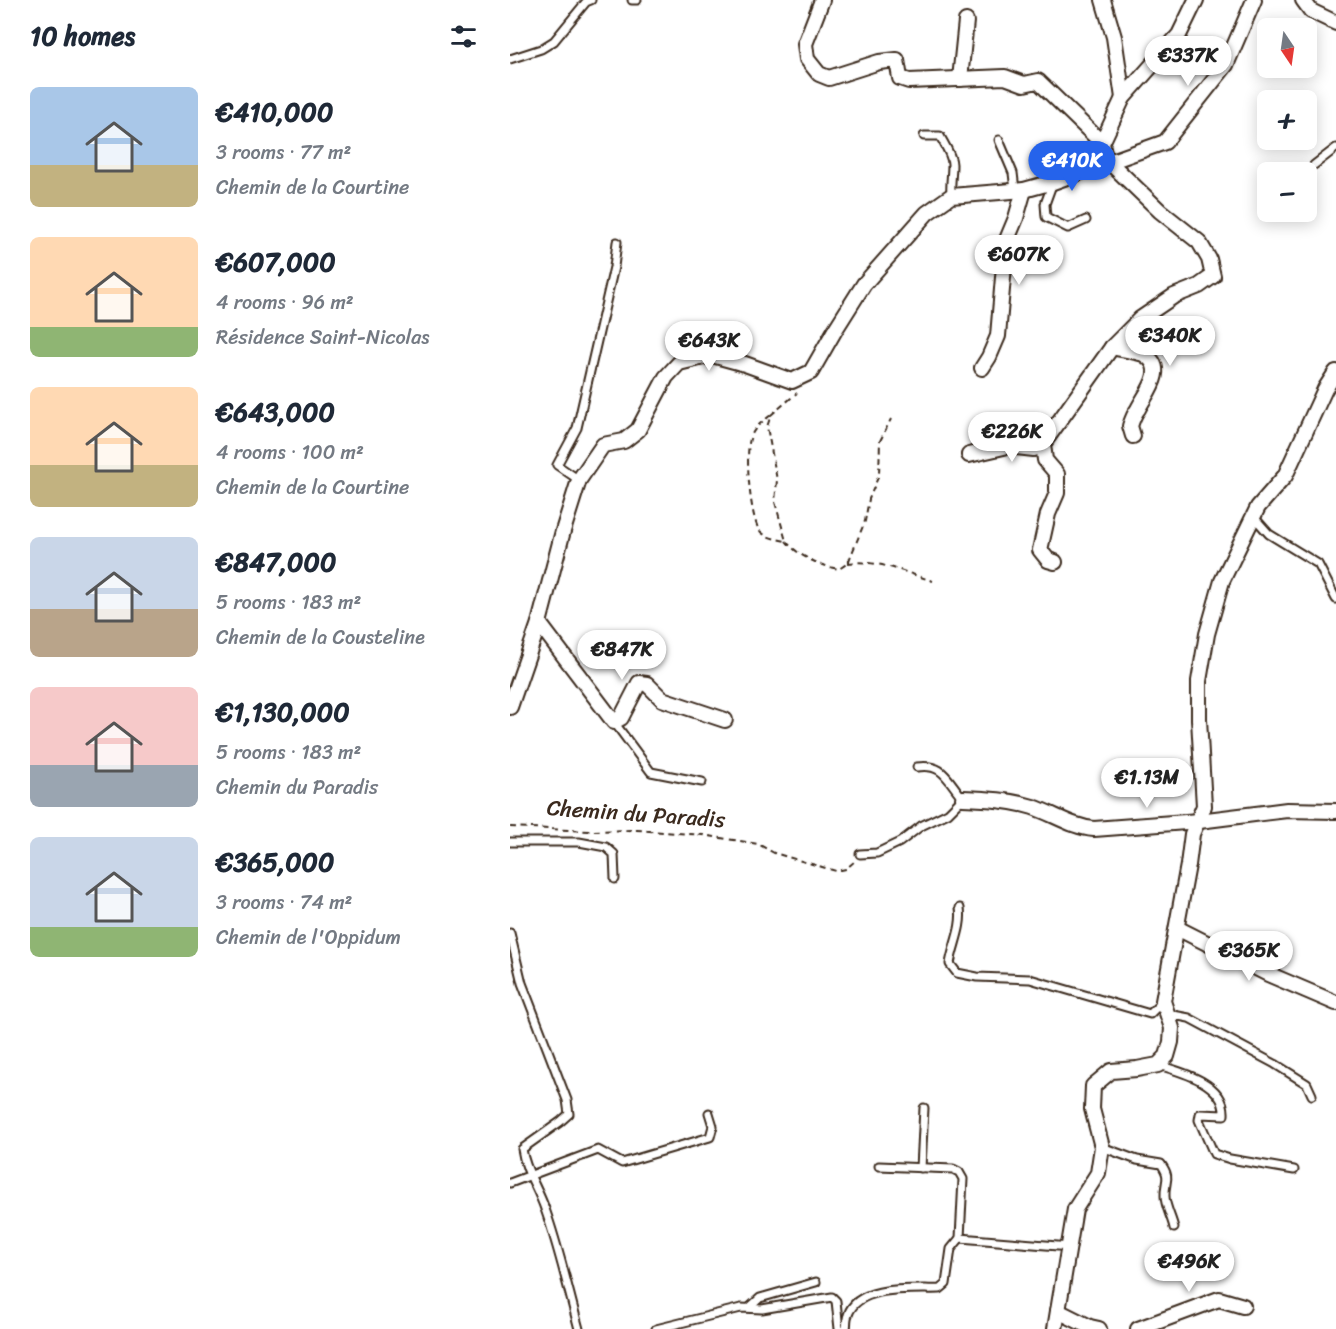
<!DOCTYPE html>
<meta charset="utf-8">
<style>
:root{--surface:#fff;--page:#f2f2f3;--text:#1f2937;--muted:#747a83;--accent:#2563eb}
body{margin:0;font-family:Sriracha,sans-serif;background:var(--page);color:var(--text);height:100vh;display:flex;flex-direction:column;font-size:22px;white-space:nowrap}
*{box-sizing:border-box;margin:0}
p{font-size:20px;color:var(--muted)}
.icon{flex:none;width:33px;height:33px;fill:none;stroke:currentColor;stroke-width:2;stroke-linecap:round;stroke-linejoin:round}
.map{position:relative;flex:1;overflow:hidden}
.side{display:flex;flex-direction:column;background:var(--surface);width:510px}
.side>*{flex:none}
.needle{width:39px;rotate:167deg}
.tools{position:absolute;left:747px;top:18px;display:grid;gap:12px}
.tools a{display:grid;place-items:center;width:60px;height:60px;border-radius:9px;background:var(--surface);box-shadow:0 3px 15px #0003;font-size:30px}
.price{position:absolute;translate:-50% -51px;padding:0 14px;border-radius:21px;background:#fff;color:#222;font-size:20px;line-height:39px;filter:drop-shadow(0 2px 3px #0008)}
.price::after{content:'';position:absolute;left:50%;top:36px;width:18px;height:14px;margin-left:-9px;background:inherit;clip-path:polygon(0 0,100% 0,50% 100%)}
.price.current{background:var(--accent);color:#fff}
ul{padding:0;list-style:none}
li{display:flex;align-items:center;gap:18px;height:150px;padding:0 30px}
li span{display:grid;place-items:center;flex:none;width:168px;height:120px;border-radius:9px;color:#555}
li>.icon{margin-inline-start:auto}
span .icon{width:72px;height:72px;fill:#fffc;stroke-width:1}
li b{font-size:26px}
h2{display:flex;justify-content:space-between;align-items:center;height:72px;padding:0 30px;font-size:26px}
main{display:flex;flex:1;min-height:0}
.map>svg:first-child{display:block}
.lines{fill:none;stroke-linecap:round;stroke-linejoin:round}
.service-casing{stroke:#3b2a1e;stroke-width:11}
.minor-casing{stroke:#3b2a1e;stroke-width:18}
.path{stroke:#3b2a1e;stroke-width:2;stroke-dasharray:6 4.5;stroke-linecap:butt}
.service{stroke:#fff;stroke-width:7}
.minor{stroke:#fff;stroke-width:14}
.labels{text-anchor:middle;stroke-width:4.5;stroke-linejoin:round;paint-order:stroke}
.street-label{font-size:22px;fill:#3b2a1e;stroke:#fff}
</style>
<main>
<section class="side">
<h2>10 homes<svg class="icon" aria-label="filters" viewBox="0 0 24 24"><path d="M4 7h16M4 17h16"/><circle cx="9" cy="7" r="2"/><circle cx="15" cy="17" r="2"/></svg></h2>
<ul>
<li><span style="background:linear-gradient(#a9c7e8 65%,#c2b280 0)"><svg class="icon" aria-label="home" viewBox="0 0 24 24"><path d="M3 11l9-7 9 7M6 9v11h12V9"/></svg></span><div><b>€410,000</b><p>3 rooms · 77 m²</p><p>Chemin de la Courtine</p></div></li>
<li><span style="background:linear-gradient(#ffd9b3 75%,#8fb573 0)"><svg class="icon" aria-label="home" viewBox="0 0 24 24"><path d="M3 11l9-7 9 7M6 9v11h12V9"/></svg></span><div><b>€607,000</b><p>4 rooms · 96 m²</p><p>Résidence Saint-Nicolas</p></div></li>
<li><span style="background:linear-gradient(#ffd9b3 65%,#c2b280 0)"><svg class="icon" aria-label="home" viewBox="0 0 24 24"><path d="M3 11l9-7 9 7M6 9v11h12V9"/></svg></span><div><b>€643,000</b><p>4 rooms · 100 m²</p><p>Chemin de la Courtine</p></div></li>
<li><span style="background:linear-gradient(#c9d6e8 60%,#b9a48a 0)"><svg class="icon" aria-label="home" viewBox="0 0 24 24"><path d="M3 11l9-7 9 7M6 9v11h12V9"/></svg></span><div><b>€847,000</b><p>5 rooms · 183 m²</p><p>Chemin de la Cousteline</p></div></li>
<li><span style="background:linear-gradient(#f6c9c9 65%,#9aa5b1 0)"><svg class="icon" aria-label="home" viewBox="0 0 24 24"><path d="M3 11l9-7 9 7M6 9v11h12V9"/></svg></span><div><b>€1,130,000</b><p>5 rooms · 183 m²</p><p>Chemin du Paradis</p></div></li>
<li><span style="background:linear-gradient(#c9d6e8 75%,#8fb573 0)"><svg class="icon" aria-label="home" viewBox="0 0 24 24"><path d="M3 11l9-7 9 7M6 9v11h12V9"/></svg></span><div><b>€365,000</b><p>3 rooms · 74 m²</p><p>Chemin de l'Oppidum</p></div></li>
</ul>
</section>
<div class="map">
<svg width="826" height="1329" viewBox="0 0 826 1329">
<rect width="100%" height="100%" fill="#fff"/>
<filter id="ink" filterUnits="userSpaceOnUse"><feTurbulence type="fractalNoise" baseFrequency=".0167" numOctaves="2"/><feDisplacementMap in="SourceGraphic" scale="12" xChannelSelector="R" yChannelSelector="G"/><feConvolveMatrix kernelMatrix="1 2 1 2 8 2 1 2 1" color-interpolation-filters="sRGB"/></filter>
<g filter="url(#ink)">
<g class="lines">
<g class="service-casing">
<g id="service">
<path d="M122 0H127"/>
<path d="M0 59 31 49 44 41 76 2 81 0"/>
<path d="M414 136H430C434 144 442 155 442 164 442 175 440 185 441 196"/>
<path d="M489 140 503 173 505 190"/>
<path d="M804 165 826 148"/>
<path d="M543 182 535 204 536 217 558 228 576 220"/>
<path d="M69 480 47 465 67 428 104 267 107 242"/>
<path d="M743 516 759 534 808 564 826 599"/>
<path d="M104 722 141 772 192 782"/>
<path d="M0 842H69L96 847 104 854 105 879"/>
<path d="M350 854 367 853 390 842 411 826 438 813 453 798C437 780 434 763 407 767"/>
<path d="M450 908C453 927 443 945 440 964L447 973 467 977 520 979 640 1014 653 1001"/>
<path d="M0 933 12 983 57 1100 59 1114 50 1122 12 1149C15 1171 28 1188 35 1209 49 1248 58 1289 69 1329"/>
<path d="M658 1014 679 1018 765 1064 797 1084 802 1095"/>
<path d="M648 1065C673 1072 716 1084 714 1115L690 1114 689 1120 704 1154 720 1159 784 1170"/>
<path d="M592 1147 627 1160 651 1164C662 1179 654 1181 655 1196 655 1206 662 1218 664 1228"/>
<path d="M411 1168 414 1108"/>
<path d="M0 1183 88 1150 112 1163 200 1137 203 1126 199 1113"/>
<path d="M450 1238 560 1247"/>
<path d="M240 1307 250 1298 306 1282"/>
<path d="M146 1329 231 1308 252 1309 322 1297 326 1301 329 1329"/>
<path d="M336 1329C337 1325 336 1319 338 1315 348 1284 404 1290 430 1289L436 1284 441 1249 450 1238 453 1179 449 1172 443 1169 369 1166"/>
</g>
</g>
<g class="minor-casing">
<g id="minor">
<path d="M312 0 295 44 297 59 309 74 319 78 369 62 387 60 390 78 399 81 495 77 514 84 528 81 592 143"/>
<path d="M593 0 604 37 613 98"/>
<path d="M793 0 801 11 826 23"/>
<path d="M450 79 456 21"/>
<path d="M602 347C609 349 630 352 635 355 658 369 636 393 628 409 624 414 622 420 620 426L623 436"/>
<path d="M472 368 479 357 488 336 496 242 506 218 514 190"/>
<path d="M459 455 498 446 524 449 533 444"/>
<path d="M545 562 538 560 530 550 538 514 547 493V474L535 460 533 444 602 347 630 319 664 296 689 286 703 276 699 259 689 242 650 211 595 158 592 143 613 98 669 35 686 0"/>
<path d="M29 623 104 722 111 718 129 683 137 684 152 699 215 720"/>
<path d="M0 707 29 623 53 531 69 480 93 445 114 441 128 430 156 377 169 363 202 355 235 364 282 381 301 372 325 330 354 284 417 213 441 196 514 190 543 182 655 142 716 65 744 0"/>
<path d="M453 798C477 799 500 800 523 807 544 814 562 827 584 829L689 821 777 810 826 811"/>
<path d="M667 928 758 974 826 1003"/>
<path d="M548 1311 580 1327 589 1329"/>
<path d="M545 1329 565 1209 588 1173 592 1147 582 1109 583 1086 601 1071 627 1069 648 1065 657 1056 661 1042 662 1028 653 1001 678 865 682 834 694 806 689 719V681L697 634 712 581 748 507 775 476 815 389 826 372"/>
<path d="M628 1329 709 1299 733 1306"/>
</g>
</g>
<g class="path">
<path d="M261 415C251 423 244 427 240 439 235 454 240 519 250 531 256 538 267 539 276 541L265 502 267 480 257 427 261 415 287 393"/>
<path d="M276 541C288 556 310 566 329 569L338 563 355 521 359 499 369 475 370 441 381 419"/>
<path d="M338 563C367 559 396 573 423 581"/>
<path d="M0 827 79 831 127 830 193 835 248 844 264 853 326 871 336 869 345 861"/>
</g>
<use href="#service" class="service"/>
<use href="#minor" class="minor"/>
</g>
</g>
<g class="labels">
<g class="street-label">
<text transform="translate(126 813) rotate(4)" y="8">Chemin du Paradis</text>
</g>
</g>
</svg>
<div class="tools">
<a><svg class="needle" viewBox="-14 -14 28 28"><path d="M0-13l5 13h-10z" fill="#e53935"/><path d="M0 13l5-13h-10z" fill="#747a83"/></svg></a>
<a>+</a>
<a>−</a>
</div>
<b class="price" style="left:678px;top:87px">€337K</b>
<b class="price current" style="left:562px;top:192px">€410K</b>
<b class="price" style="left:509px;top:286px">€607K</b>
<b class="price" style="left:660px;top:367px">€340K</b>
<b class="price" style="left:199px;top:372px">€643K</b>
<b class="price" style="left:502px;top:463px">€226K</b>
<b class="price" style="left:112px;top:681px">€847K</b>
<b class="price" style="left:637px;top:809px">€1.13M</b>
<b class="price" style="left:739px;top:982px">€365K</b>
<b class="price" style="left:679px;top:1293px">€496K</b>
</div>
</main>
